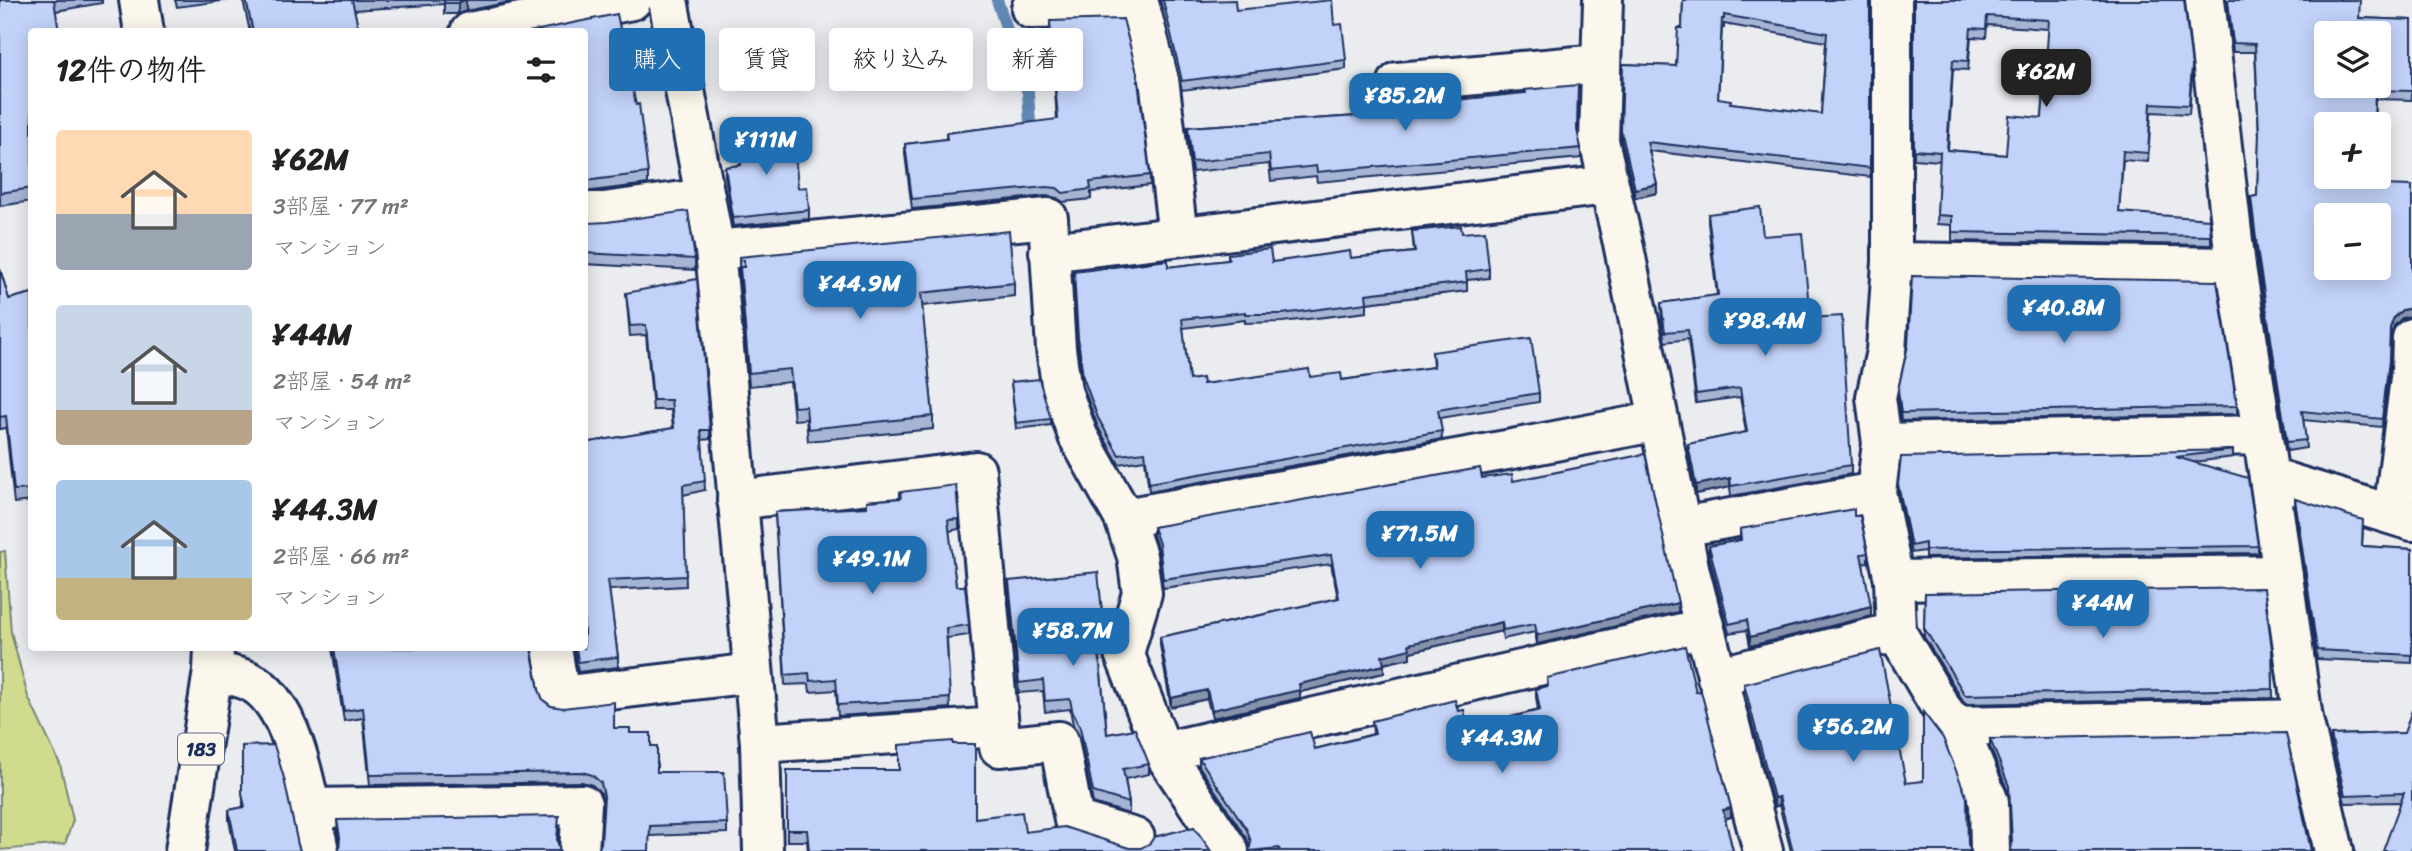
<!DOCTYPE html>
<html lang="ja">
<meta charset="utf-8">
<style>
:root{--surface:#fff;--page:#f2f2f2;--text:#222;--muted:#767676;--accent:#1f6fb2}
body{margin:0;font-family:Sriracha,"Klee One",sans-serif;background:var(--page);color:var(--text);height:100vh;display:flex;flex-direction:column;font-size:26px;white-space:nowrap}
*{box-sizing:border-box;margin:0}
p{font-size:23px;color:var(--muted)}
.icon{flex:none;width:38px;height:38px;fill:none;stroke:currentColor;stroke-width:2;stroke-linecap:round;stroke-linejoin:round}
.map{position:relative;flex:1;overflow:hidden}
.drawer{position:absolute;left:28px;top:28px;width:560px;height:623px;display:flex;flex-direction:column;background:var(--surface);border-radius:7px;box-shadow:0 4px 18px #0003}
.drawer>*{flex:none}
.top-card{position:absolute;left:609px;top:28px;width:665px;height:63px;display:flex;gap:14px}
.controls{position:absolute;left:2314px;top:21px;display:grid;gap:14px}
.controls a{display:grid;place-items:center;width:77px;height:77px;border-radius:7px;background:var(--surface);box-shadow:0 4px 18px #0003;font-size:35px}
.price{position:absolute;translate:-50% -60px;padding:0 16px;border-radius:14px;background:var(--accent);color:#fff;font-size:23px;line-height:46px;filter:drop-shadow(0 2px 4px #0008)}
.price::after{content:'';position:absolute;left:50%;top:42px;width:21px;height:16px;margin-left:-10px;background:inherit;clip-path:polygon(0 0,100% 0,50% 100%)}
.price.active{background:#222;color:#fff}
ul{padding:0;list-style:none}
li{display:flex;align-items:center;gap:21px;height:175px;padding:0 28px}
li span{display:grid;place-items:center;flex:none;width:196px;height:140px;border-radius:7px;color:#555}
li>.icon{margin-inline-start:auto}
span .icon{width:84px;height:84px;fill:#fffc;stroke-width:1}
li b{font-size:30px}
h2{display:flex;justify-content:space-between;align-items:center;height:84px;padding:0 28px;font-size:30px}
.tag{padding:0 24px;border-radius:7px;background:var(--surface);box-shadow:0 4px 18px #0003;font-size:24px;line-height:63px}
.tag.active{background:var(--accent);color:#fff}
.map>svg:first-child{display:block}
.green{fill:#d0db8e;stroke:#768576;stroke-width:2}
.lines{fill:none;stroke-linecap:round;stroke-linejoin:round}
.stream{stroke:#6188b4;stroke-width:12}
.minor-casing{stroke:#1b2f5e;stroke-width:44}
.major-casing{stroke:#1b2f5e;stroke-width:44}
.minor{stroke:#fbf7ec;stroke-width:38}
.major{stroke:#fbf7ec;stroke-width:38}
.wall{fill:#a7b5d5;stroke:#1b2f5e;stroke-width:2;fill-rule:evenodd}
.shaded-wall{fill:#8893ae;stroke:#1b2f5e;stroke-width:2}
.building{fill:#c2d2f8;stroke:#1b2f5e;stroke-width:2;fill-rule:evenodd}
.labels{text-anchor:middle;stroke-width:6;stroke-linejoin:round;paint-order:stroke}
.shield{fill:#fbf7ec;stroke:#5e6b89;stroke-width:2}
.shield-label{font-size:19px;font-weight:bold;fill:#1b2f5e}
</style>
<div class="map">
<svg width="2412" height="851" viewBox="0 0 2412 851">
<rect width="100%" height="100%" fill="#eaecf0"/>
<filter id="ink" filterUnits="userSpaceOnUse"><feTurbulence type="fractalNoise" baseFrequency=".0143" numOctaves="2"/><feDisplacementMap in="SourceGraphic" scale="14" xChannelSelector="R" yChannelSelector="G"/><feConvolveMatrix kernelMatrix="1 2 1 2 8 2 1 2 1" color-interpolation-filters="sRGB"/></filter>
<g filter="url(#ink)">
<path class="green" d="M5 551 11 632 28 697 60 764 73 820 65 844 0 850V552Z"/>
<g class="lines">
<path class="stream" d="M997 0 1028 93 1031 138"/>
<g class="minor-casing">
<g id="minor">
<path d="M668 0 715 250 760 743 763 851"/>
<path d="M1603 0 1599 141 1623 243 1690 572 1763 851"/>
<path d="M1892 0V262L1886 351 1876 397 1882 443 1876 492 1894 580 1896 632 1941 708 1962 736 1989 802 1990 851"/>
<path d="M2205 0 2236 267 2269 477 2303 719 2334 851"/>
<path d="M1031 9 1140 7 1159 79 1178 236"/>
<path d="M470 32 632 0"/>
<path d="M1398 82 1600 64"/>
<path d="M588 212H604L705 198"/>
<path d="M715 250 1048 218 1056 349 1062 391 1078 436 1124 518 1137 556 1142 593 1124 653 1163 752 1229 851"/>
<path d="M1049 252 1608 185"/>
<path d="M1892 262 2236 267"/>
<path d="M1882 443 2261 435"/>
<path d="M2269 477 2412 521"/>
<path d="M737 500 976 471 999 727 760 743"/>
<path d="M2393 514 2411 370 2412 338"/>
<path d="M1124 518 1518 448 1659 421"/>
<path d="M1681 527 1876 492"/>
<path d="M1894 580 2283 575"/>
<path d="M552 648 560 696 753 673"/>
<path d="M213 671C225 674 238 676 249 681 296 702 309 805 319 851"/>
<path d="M1717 677 1896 632"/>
<path d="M1954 726 2303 719"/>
<path d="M999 727V747L1059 741 1074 820 1135 838"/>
<path d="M1163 752 1704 628"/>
<path d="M310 808 582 804 579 851"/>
</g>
</g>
<g class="major-casing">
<g id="major">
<path d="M139 0 144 32"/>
<path d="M185 851 213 671 214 648"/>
</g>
</g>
<use href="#minor" class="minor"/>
<use href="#major" class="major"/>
</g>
<g class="wall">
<path d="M0 0H102V3L56 11 32 32V201L0 206Z"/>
<path d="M175 0H229L177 7Z"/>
<path d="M243 0H519L466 11 458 14H444V4L354 10 359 32H250Z"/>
<path d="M1160 0H1202V1L1236 10 1334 25 1346 60V69L1182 90Z"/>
<path d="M1683 0H1870V177L1649 151 1657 193 1635 198 1621 139 1623 64 1676 66 1682 28ZM1724 24 1826 42 1821 114 1731 103 1718 99 1722 28H1724Z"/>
<path d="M1914 0H2184L2192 76 2189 114 2151 112 2148 162 2123 160 2119 212 2211 236V245L1952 241V225L1937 224 1940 161 1914 159ZM1987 25 2049 29 2042 118 2006 155 1948 150 1953 69 1968 70 1971 37 1986 38Z"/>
<path d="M2228 0 2359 18 2412 20V100L2375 99 2373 180 2380 185 2412 316 2402 318 2394 326 2390 337 2389 368 2382 427 2303 420 2306 448 2287 451 2258 264 2251 205V197L2257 196 2259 138 2255 52H2233Z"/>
<path d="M1050 21 1150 175V185L1091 192V199L1063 202 1057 198 1046 196 912 209 905 154V144L946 139V133L1057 120Z"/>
<path d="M584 32 648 173V184L584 192Z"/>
<path d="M1447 101 1577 132 1581 148V158L1317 182 1316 176 1271 181 1269 164 1192 172 1188 137V127L1403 113V102Z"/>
<path d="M739 136 798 188 809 210V219L733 226 725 176V167L741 165Z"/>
<path d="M1708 214 1763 236 1810 318 1851 465V474L1731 496 1730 487 1696 494 1688 453V444L1746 432 1740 397 1696 403 1688 339 1665 342 1662 326 1661 303 1717 295 1708 223Z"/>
<path d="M584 222 695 259V270L584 264Z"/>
<path d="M1412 231 1462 233 1489 269V278L1467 280V291L1367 303V312L1282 322 1245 323V320L1183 328 1189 380 1203 384 1310 377 1342 380 1433 367 1432 352 1539 393V402L1440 418 1442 439 1149 491 1145 460 1119 464 1098 427 1083 386 1078 347 1074 272 1168 267 1228 260V254L1272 262 1351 258 1414 252Z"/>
<path d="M739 257 1014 283V296L922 306 933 416V429L808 441 806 419 794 420 790 382 749 386 739 270Z"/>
<path d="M0 269 9 299 32 293V501L14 503 6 428 0 429Z"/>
<path d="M626 293 710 430V439L702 440 705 490 683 495 686 586 609 590 618 657V667L578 672 574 648H584V443L673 428 671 410H653L646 335 630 336Z"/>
<path d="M1011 382 1051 419V425L1016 429Z"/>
<path d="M1898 390 2237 406V414L1901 421Z"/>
<path d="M2233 450V457L2194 462 2258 546V553L1925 558V551L1911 553 1898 491V484Z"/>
<path d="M1482 478 1513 481 1678 612 1537 644 1535 632 1503 639 1502 631 1410 652V658L1384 664V673L1300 692V698L1212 718 1207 699 1171 707 1160 645V637L1338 598 1331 564 1163 588 1159 553 1153 535V527Z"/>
<path d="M900 492 959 519V529L949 531 956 586 969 625V635L947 638 950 708 838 716 836 690 810 692 809 684 785 685 775 512 867 507V501L900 498Z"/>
<path d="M2295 499 2363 529 2362 546 2412 549V663L2317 659 2295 508Z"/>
<path d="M1854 516 1868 553V562L1863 563 1871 616 1750 646 1747 630 1729 633 1709 555V546L1740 540V529Z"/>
<path d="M1009 581 1103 622V633H1097L1107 734 1149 764V774L1125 779 1129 803V814L1093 803 1080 737 1073 725 1070 709 1045 712 1043 691 1019 693 1009 591Z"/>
<path d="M1925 593 2272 649 2273 698 1965 704 1924 637Z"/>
<path d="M332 648H531L539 690 543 700 551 706 630 733 651 746 657 772 727 823V833L650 836 601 843 603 803 601 793 592 785 582 782 370 785 363 718 344 721Z"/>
<path d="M1547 678 1696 692 1731 817 1725 819 1733 851H1249L1250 847 1247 839 1199 766V758L1315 749 1373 734 1372 721 1458 711 1468 728 1538 710 1536 697V689L1547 686Z"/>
<path d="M1744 684 1906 783 1968 844 1971 851H1791L1779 805 1774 807 1744 693Z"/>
<path d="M2404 733 2412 851 2401 802 2345 803 2331 743V735Z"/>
<path d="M1990 739 2311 851 2012 843 2009 794 1990 747Z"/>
<path d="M953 744 975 818 1025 832 1129 848 1211 851H808L807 841H787V770H899Z"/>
<path d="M242 746 298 845 300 851H235L229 820V810L243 807Z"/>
<path d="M337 820 559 826 558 842 339 849Z"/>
</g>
<g class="shaded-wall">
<path d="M464 0H466V11L458 14V3Z"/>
<path d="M1657 184V193L1635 198V189Z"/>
<path d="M2412 308V316L2402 318 2394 326 2390 337 2389 368 2382 427 2390 328 2394 317 2402 310Z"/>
<path d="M1730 478V487L1696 494V485Z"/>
<path d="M1678 603V612L1537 644V635Z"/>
<path d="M1871 606V616L1750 646V637Z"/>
<path d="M1502 622V631L1410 652V658L1382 664V656L1409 644Z"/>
<path d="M1384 665V673L1300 692V698L1212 718V710L1299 684Z"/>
<path d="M1207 690V699L1171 707V698Z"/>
<path d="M1779 797V805L1774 807V798Z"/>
<path d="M1731 808V817L1723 819V810Z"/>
</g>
<g class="building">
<path d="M0 0H54L59 32H32V188L0 193Z"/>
<path d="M246 0H352L359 31 253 32Z"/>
<path d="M444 0H464L458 3H444Z"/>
<path d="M1163 0H1202V1L1235 0 1236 10 1332 0 1334 25 1342 24 1346 60 1182 81Z"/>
<path d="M1683 0H1870V168L1647 142 1657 184 1635 189 1621 130 1623 64 1676 66 1678 28H1682ZM1724 15 1827 33 1821 114 1730 103 1731 100 1718 98 1722 19H1724Z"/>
<path d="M1914 0H2184L2192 67 2189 105 2151 103 2148 153 2123 151 2119 212 2209 219 2211 236 1952 232V216L1937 215 1940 152 1914 150ZM1987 16 2049 20 2042 118 2009 115 2006 155 1947 150 1953 60 1968 61 1971 28 1986 29Z"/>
<path d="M2228 0H2360L2359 18 2412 20V91L2375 90 2374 124H2326V177H2372V180H2380V185L2412 186V308L2402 310 2394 317 2390 328 2389 360 2382 419 2302 411 2306 440 2287 442 2258 255 2251 197 2257 196 2259 133 2255 44 2233 43ZM2326 33H2378V86H2326ZM2326 215H2378V268H2326Z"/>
<path d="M617 14 636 105 639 104 648 173 584 181V32H529Z"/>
<path d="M1123 19 1137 73 1150 175 1090 182 1091 189 1063 193 1057 188 1046 187 912 199 905 144 947 139 946 133 1058 119 1050 21Z"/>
<path d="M1578 85 1577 130 1581 148 1317 172 1316 166 1271 171 1269 154 1192 162 1188 127 1404 113 1403 102 1447 97V101L1526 93 1525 90Z"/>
<path d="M793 131 798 188 807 187 809 210 733 218 725 167 741 165 739 136Z"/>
<path d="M1760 207 1763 236 1802 233 1810 318 1842 316 1851 465 1731 486 1730 478 1696 485 1688 444 1747 432 1740 388 1696 394 1688 330 1665 332 1661 303 1718 295 1708 214Z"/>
<path d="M688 211 695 259 584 253V222L588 223 607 222Z"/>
<path d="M1461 226 1462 233 1485 231 1489 269 1466 272 1467 282 1366 294 1367 303 1282 314H1245V312L1182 319 1189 380 1202 378 1203 384 1309 369 1310 377 1341 373 1342 380 1434 367 1432 352 1531 338 1539 393 1438 410 1442 431 1149 483 1145 452 1119 455 1098 418 1083 377 1078 338 1074 272 1168 260V267L1229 260 1228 254 1270 249 1272 262 1350 251 1351 258 1415 252 1412 231Z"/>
<path d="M1009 231 1014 283 921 293 933 416 808 429 806 406 794 407 790 369 749 373 740 267H744V260H739V257Z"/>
<path d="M0 269 9 299 32 293V489L14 490 6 416 0 417Z"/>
<path d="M1912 276 2217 281 2237 406 1901 413 1898 390 1908 345Z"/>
<path d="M697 279 710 430H701L705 481 683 485 686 576 608 580 618 657 578 662 576 648H584V443L674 428 671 400H653L646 325 630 326 626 293Z"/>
<path d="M1039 379 1051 419 1016 423 1011 382Z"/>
<path d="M2233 450 2176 457 2248 478 2258 546 1925 550V543L1911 546 1898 484 1901 457Z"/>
<path d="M1645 454 1678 603 1537 635 1535 624 1503 630 1502 622 1409 644 1410 649 1382 656 1384 665 1299 684 1300 690 1212 710 1207 690 1171 698 1160 637 1339 598 1331 555 1163 579 1159 544 1153 527 1480 468 1482 478 1512 474 1513 481Z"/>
<path d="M956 485 959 519 948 520 956 586H965L969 625 946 628 950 698 838 705 836 679 810 681 809 673 785 675 775 512 867 507V501L901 498 900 492Z"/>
<path d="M2295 499 2363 520 2362 546 2412 549V655L2317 650Z"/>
<path d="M1854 509V516H1860L1868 553 1861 554 1871 606 1750 637 1747 620 1729 624 1709 546 1741 540 1740 529Z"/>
<path d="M1098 572 1103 622 1096 623 1107 734 1135 729 1149 764 1123 769 1129 803 1093 792 1080 727 1073 714 1070 699 1045 701 1043 680 1019 683 1009 581Z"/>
<path d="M2264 588 2272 649 2273 689 1965 695 1924 628 1925 593Z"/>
<path d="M1685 646 1696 692 1701 691 1731 808 1723 810 1733 851H1280L1279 848 1249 851 1251 842 1247 830 1199 758 1310 732 1315 749 1375 734 1372 721 1455 700 1458 711 1464 710 1468 728 1540 710 1536 689 1548 686 1547 678Z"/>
<path d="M334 648H531L539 690 543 700 551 706 563 708 614 702V728H630V733H651V746H657V772H724L727 823 650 826 649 851H598L601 843 604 796 601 783 592 775 582 772 370 775 363 708 344 711Z"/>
<path d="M1880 650 1906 783 1923 781V712L1943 738 1967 798 1968 844 1971 851H1793L1779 797 1774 798 1744 684Z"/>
<path d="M2412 710V851H2383L2404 793 2345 795 2331 735 2404 733Z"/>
<path d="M2286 733 2311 851H2010L2012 842 2009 786 1990 739Z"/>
<path d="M953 741V744H975V818L1022 812 1025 832 1064 827 1129 848H1141L1150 843 1154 837 1194 827 1211 851H809L807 830H787V770H899V745Z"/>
<path d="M274 745 284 778 298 845 300 851H237L229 810 245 807 242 794V746Z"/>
<path d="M559 816 557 840 560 851H338L339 849 340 837 337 820Z"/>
</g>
</g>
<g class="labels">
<rect class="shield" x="178" y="733.5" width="46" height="31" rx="5"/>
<g class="shield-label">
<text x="201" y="756">183</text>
</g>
</g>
</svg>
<div class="controls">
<a><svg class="icon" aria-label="layers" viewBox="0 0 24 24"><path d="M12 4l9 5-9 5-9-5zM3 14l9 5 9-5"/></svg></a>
<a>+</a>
<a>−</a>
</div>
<b class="price active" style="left:2046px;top:109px">¥62M</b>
<b class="price" style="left:1405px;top:133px">¥85.2M</b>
<b class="price" style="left:766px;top:177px">¥111M</b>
<b class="price" style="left:860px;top:321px">¥44.9M</b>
<b class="price" style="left:2064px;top:345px">¥40.8M</b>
<b class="price" style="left:1765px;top:358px">¥98.4M</b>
<b class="price" style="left:1420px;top:571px">¥71.5M</b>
<b class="price" style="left:872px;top:596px">¥49.1M</b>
<b class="price" style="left:2103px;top:640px">¥44M</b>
<b class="price" style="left:1073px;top:668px">¥58.7M</b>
<b class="price" style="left:1853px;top:764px">¥56.2M</b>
<b class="price" style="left:1502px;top:775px">¥44.3M</b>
<div class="top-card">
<a class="tag active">購入</a>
<a class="tag">賃貸</a>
<a class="tag">絞り込み</a>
<a class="tag">新着</a>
</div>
<section class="drawer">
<h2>12件の物件<svg class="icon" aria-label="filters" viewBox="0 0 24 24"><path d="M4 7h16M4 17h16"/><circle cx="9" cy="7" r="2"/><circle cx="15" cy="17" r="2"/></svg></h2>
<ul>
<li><span style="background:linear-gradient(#ffd9b3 60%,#9aa5b1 0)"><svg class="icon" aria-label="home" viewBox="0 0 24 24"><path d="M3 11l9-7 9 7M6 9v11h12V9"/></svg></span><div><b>¥62M</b><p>3部屋 · 77 m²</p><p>マンション</p></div></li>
<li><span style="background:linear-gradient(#c9d6e8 75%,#b9a48a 0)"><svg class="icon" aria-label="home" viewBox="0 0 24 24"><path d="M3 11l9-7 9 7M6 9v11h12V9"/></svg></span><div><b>¥44M</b><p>2部屋 · 54 m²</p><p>マンション</p></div></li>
<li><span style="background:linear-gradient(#a9c7e8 70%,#c2b280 0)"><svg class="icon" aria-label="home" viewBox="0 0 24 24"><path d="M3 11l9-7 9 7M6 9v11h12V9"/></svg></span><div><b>¥44.3M</b><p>2部屋 · 66 m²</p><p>マンション</p></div></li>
</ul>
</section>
</div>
